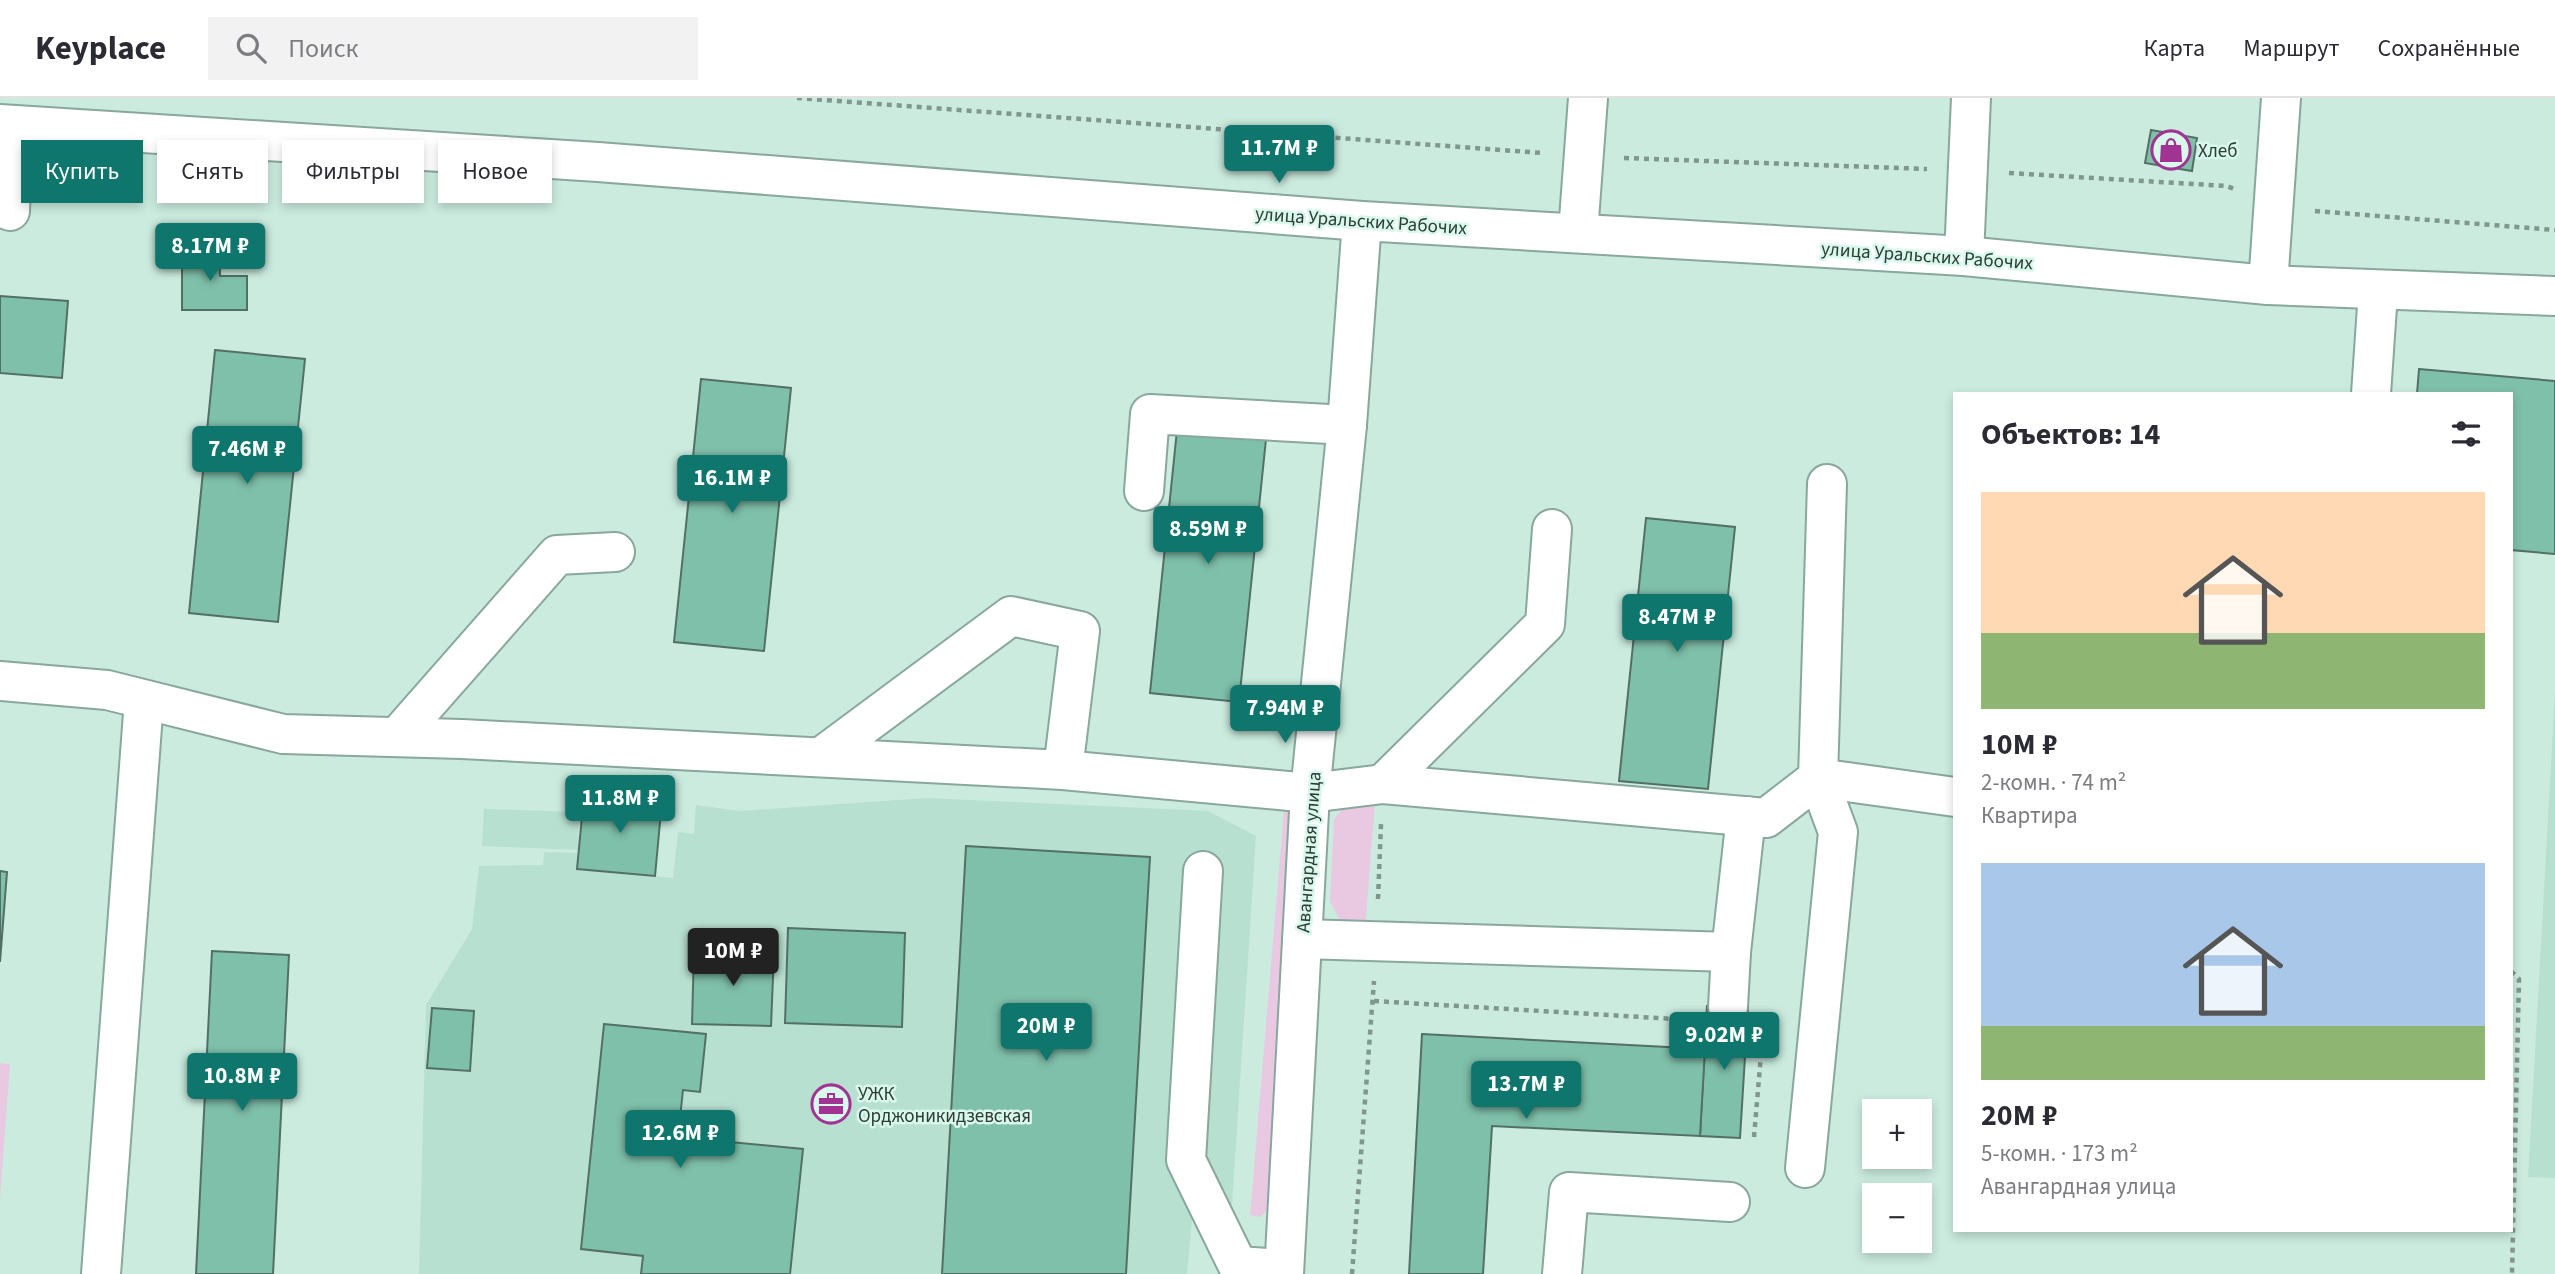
<!DOCTYPE html>
<html lang="ru">
<meta charset="utf-8">
<style>
:root{--surface:#fff;--page:#f2f2f3;--text:#2b2b33;--muted:#7c7c81;--line:#e1e1e2;--accent:#0f766e}
body{margin:0;font-family:"Source Sans 3",sans-serif;background:var(--page);color:var(--text);height:100vh;display:flex;flex-direction:column;font-size:26px;white-space:nowrap}
*{box-sizing:border-box;margin:0}
p{font-size:23px;color:var(--muted)}
.icon{flex:none;width:38px;height:38px;fill:none;stroke:currentColor;stroke-width:2;stroke-linecap:round;stroke-linejoin:round}
.map{position:relative;flex:1;overflow:hidden}
.sheet{position:absolute;left:1953px;top:294px;width:560px;height:840px;display:flex;flex-direction:column;background:var(--surface);border-radius:0px;box-shadow:0 4px 10px #0003}
.sheet>*{flex:none}
.banner{position:absolute;left:21px;top:42px;width:665px;height:63px;display:flex;gap:14px}
.buttons{position:absolute;left:1862px;top:1001px;display:grid;gap:14px}
.buttons a{display:grid;place-items:center;width:70px;height:70px;border-radius:0px;background:var(--surface);box-shadow:0 4px 10px #0003;font-size:35px}
.price{position:absolute;translate:-50% -60px;padding:0 16px;border-radius:7px;background:var(--accent);color:#fff;font-size:23px;line-height:46px;filter:drop-shadow(0 2px 4px #0008)}
.price::after{content:'';position:absolute;left:50%;top:42px;width:21px;height:16px;margin-left:-10px;background:inherit;clip-path:polygon(0 0,100% 0,50% 100%)}
.price.current{background:#222;color:#fff}
ul{padding:0;list-style:none}
li{display:grid;align-content:center;gap:14px;height:371px;padding:0 28px}
li span{display:grid;place-items:center;height:217px;border-radius:0px;color:#555}
li>.icon{margin-inline-start:auto}
span .icon{width:126px;height:126px;fill:#fffc;stroke-width:1}
li b{font-size:30px}
h2{display:flex;justify-content:space-between;align-items:center;height:84px;padding:0 28px;font-size:30px}
.pill{padding:0 24px;border-radius:0px;background:var(--surface);box-shadow:0 4px 10px #0003;font-size:24px;line-height:63px}
.pill.current{background:var(--accent);color:#fff}
header{display:flex;align-items:center;gap:42px;box-sizing:border-box;height:98px;padding:0 35px;background:var(--surface);border-bottom:2px solid var(--line)}
header strong{font-size:33px}
nav{display:flex;gap:38px;margin-inline-start:auto;font-size:24px}
.search{width:490px;height:63px;background:var(--page);display:flex;align-items:center;gap:18px;box-sizing:border-box;padding:0 24px;border-radius:0px;color:var(--muted);font-size:26px}
.map>svg:first-child{display:block}
.built{fill:#b8e0d1}
.green{fill:#e9c9e2}
.building{fill:#7fc0aa;stroke:#547066;stroke-width:2}
.lines{fill:none;stroke-linecap:round;stroke-linejoin:round}
.minor-casing{stroke:#89a79c;stroke-width:42}
.path{stroke:#80978f;stroke-width:4.5;stroke-dasharray:5 5;stroke-linecap:butt}
.minor{stroke:#fff;stroke-width:38}
.labels{text-anchor:middle;stroke-width:5;stroke-linejoin:round;paint-order:stroke}
.poi-label{font-size:19px;fill:#2e3b36;stroke:#d8f8ec;text-anchor:start}
.street-label{font-size:19px;fill:#2e3b36;stroke:#d8f8ec}
</style>
<header>
<strong>Keyplace</strong>
<div class="search"><svg class="icon" aria-label="search" viewBox="0 0 24 24"><circle cx="10" cy="10" r="6"/><path d="M15 15l6 6"/></svg>Поиск</div>
<nav><a>Карта</a><a>Маршрут</a><a>Сохранённые</a></nav>
</header>
<div class="map">
<svg width="2555" height="1176" viewBox="0 0 2555 1176">
<rect width="100%" height="100%" fill="#cbebdf"/>
<g class="built">
<path d="M2555 595V1080L2528 1079Z"/>
<path d="M584 697 662 703 655 778 673 780 678 734 694 736 696 707 740 713 927 700 1208 713 1256 738 1232 1106 1192 1122 1187 1176H419L426 907 472 831 479 768 543 767 544 754 578 755Z"/>
<path d="M484 711 579 714 578 752 482 748Z"/>
</g>
<g class="green">
<path d="M1285 700 1295 727 1273 1108 1260 1119 1250 1117Z"/>
<path d="M1350 702 1375 705 1365 830 1343 828 1330 803 1334 721Z"/>
<path d="M0 965 10 966 0 1101Z"/>
</g>
<g class="building">
<path d="M2151 32 2197 40 2192 73 2145 65Z"/>
<path d="M182 151H219L220 178H247V212H182Z"/>
<path d="M0 198 68 203 62 280 0 275Z"/>
<path d="M215 252 305 261 278 524 189 515Z"/>
<path d="M2419 271 2555 283V456L2511 452V296H2417Z"/>
<path d="M701 281 791 290 764 553 674 544Z"/>
<path d="M1177 332 1266 341 1239 604 1150 595Z"/>
<path d="M1646 420 1735 429 1708 691 1619 683Z"/>
<path d="M584 697 662 703 655 778 577 771Z"/>
<path d="M966 748 1150 759 1126 1176H942Z"/>
<path d="M0 773 7 774 0 864Z"/>
<path d="M788 830 905 835 902 929 785 925Z"/>
<path d="M694 852 774 854 771 928 692 926Z"/>
<path d="M212 853 289 857 273 1176H196Z"/>
<path d="M1707 908 1748 910 1740 1040 1700 1038Z"/>
<path d="M432 910 474 913 470 973 427 970Z"/>
<path d="M604 926 706 936 700 994 683 992 678 1039 803 1051 790 1176H641L643 1158 581 1151Z"/>
<path d="M1422 936 1705 951 1700 1038 1492 1028 1483 1176H1409Z"/>
</g>
<g class="lines">
<g class="minor-casing">
<g id="minor">
<path d="M0 26 598 64 1362 123 1964 158 2268 187 2555 198"/>
<path d="M10 113 13 27"/>
<path d="M1578 135 1588 0"/>
<path d="M1964 158 1971 0"/>
<path d="M2268 187 2281 0"/>
<path d="M2371 296 2378 194"/>
<path d="M1144 393 1150 316 1347 327"/>
<path d="M0 583 107 592 283 636 462 641 1063 672 1310 695 1383 686 1766 720 1818 680 1955 699"/>
<path d="M397 639 557 457 615 454"/>
<path d="M821 659 1011 518 1080 533 1063 672"/>
<path d="M1383 686 1545 526 1552 431"/>
<path d="M1203 773 1186 1062 1238 1168 1284 1171"/>
<path d="M1302 841 1731 854 1728 909"/>
<path d="M1731 854 1746 718"/>
<path d="M1805 1070 1838 734 1818 680 1827 386"/>
<path d="M101 1176 144 602"/>
<path d="M1284 1176 1310 695 1347 327 1362 123"/>
<path d="M1562 1176 1569 1094 1730 1104"/>
</g>
</g>
<g class="path">
<path d="M797 0 1542 55"/>
<path d="M1624 60 1927 71"/>
<path d="M2009 75 2227 88 2234 91"/>
<path d="M2315 113 2555 132"/>
<path d="M1378 801 1381 726"/>
<path d="M2511 873 2519 881 2512 1176"/>
<path d="M1374 903 1691 922"/>
<path d="M1754 1039 1763 933"/>
<path d="M1352 1176 1374 883"/>
</g>
<use href="#minor" class="minor"/>
</g>
<defs>
<g id="shop-ring" transform="scale(2.0125)"><circle r="9.5" fill="#d8f8ec" stroke="#a13493" stroke-width="1.5"/><path d="M-5-2.5h2.3a2.7 3.5 0 0 1 5.4 0H5L5.5 6h-11ZM-1.5-2.5h3a1.5 2.3 0 0 0-3 0Z" fill="#a13493"/></g>
<g id="office-ring" transform="scale(2.0125)"><circle r="9.5" fill="#d8f8ec" stroke="#a13493" stroke-width="1.5"/><path d="M-6-3h4V-5.5h4V-3h4V5H-6ZM-1-4.5V-3h2v-1.5ZM-6 0V1H6V0Z" fill="#a13493"/></g>
</defs>
<g fill-rule="evenodd">
<use href="#shop-ring" x="2171" y="52"/>
<use href="#office-ring" x="831" y="1006"/>
</g>
<g class="labels">
<g class="poi-label">
<text x="2198" y="59">Хлеб</text>
<text x="858" y="1002">УЖК<tspan x="858" dy="22">Орджоникидзевская</tspan></text>
</g>
<g class="street-label">
<text transform="translate(1361 122) rotate(4)" y="7">улица Уральских Рабочих</text>
<text transform="translate(1927 157) rotate(4)" y="7">улица Уральских Рабочих</text>
<text transform="translate(1308 754) rotate(-86)" y="7">Авангардная улица</text>
</g>
</g>
</svg>
<div class="buttons">
<a>+</a>
<a>−</a>
</div>
<b class="price" style="left:1279px;top:87px">11.7M ₽</b>
<b class="price" style="left:210px;top:185px">8.17M ₽</b>
<b class="price" style="left:247px;top:388px">7.46M ₽</b>
<b class="price" style="left:732px;top:417px">16.1M ₽</b>
<b class="price" style="left:1208px;top:468px">8.59M ₽</b>
<b class="price" style="left:1677px;top:556px">8.47M ₽</b>
<b class="price" style="left:1285px;top:647px">7.94M ₽</b>
<b class="price" style="left:620px;top:737px">11.8M ₽</b>
<b class="price current" style="left:733px;top:890px">10M ₽</b>
<b class="price" style="left:1046px;top:965px">20M ₽</b>
<b class="price" style="left:1724px;top:974px">9.02M ₽</b>
<b class="price" style="left:242px;top:1015px">10.8M ₽</b>
<b class="price" style="left:1526px;top:1023px">13.7M ₽</b>
<b class="price" style="left:680px;top:1072px">12.6M ₽</b>
<div class="banner">
<a class="pill current">Купить</a>
<a class="pill">Снять</a>
<a class="pill">Фильтры</a>
<a class="pill">Новое</a>
</div>
<section class="sheet">
<h2>Объектов: 14<svg class="icon" aria-label="filters" viewBox="0 0 24 24"><path d="M4 7h16M4 17h16"/><circle cx="9" cy="7" r="2"/><circle cx="15" cy="17" r="2"/></svg></h2>
<ul>
<li><span style="background:linear-gradient(#ffd9b3 65%,#8fb573 0)"><svg class="icon" aria-label="home" viewBox="0 0 24 24"><path d="M3 11l9-7 9 7M6 9v11h12V9"/></svg></span><div><b>10M ₽</b><p>2-комн. · 74 m²</p><p>Квартира</p></div></li>
<li><span style="background:linear-gradient(#a9c7e8 75%,#8fb573 0)"><svg class="icon" aria-label="home" viewBox="0 0 24 24"><path d="M3 11l9-7 9 7M6 9v11h12V9"/></svg></span><div><b>20M ₽</b><p>5-комн. · 173 m²</p><p>Авангардная улица</p></div></li>
</ul>
</section>
</div>
